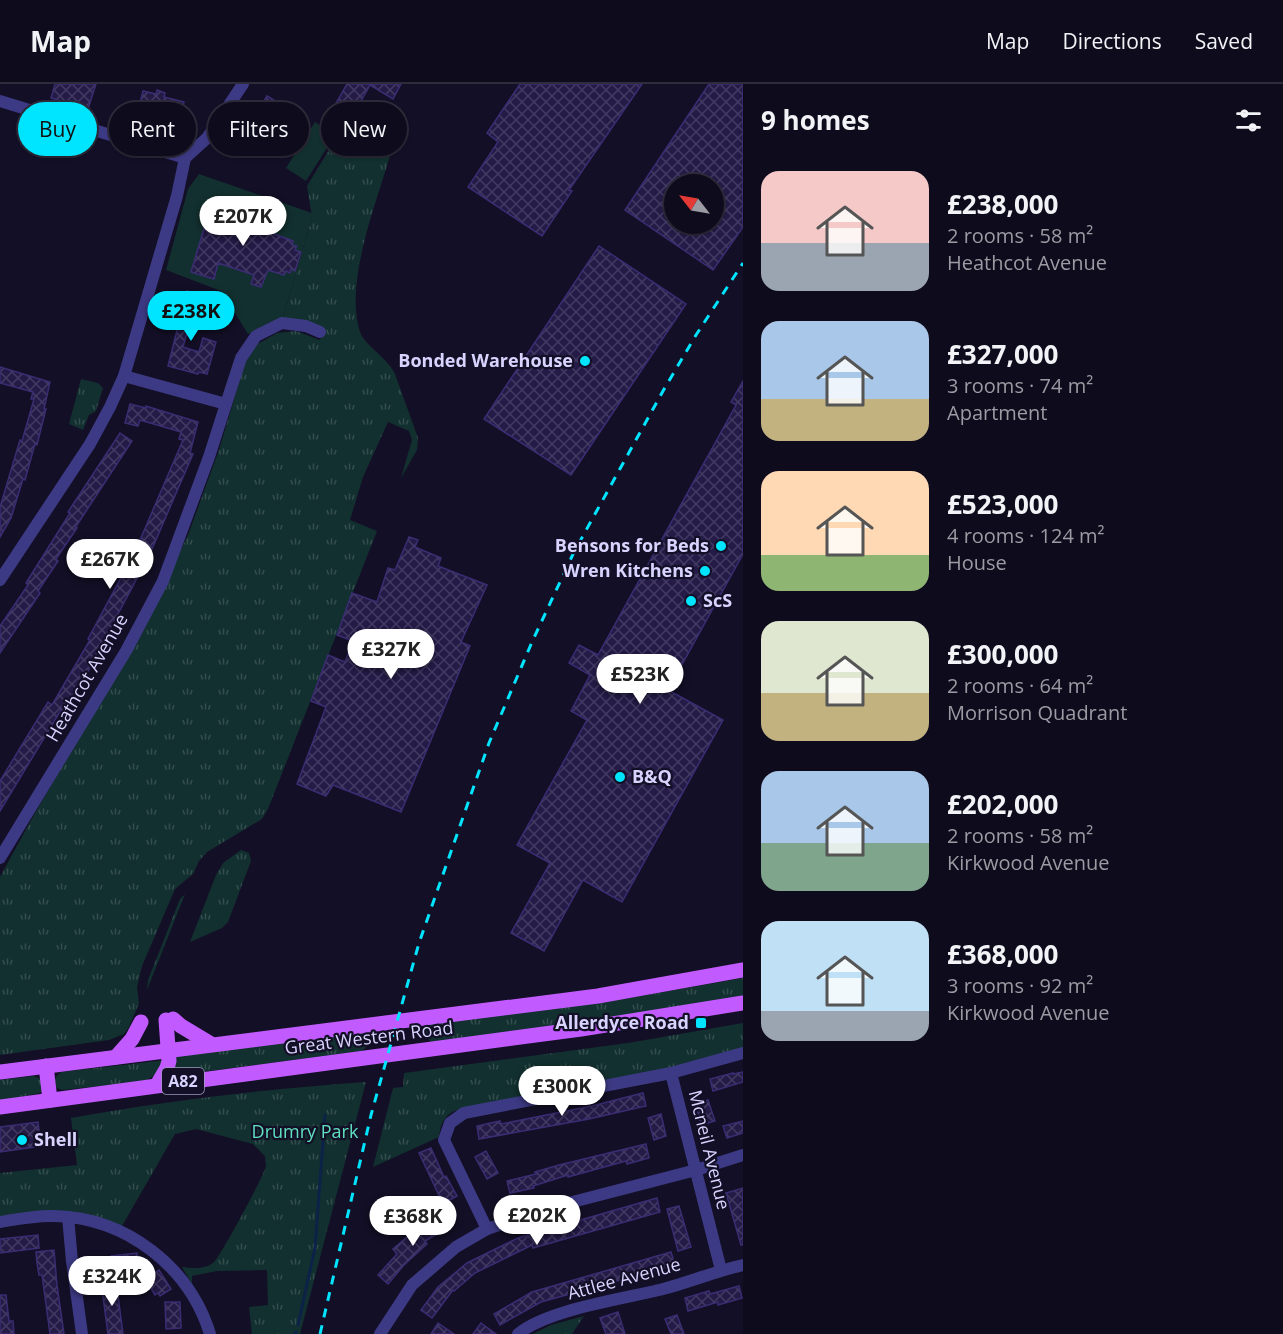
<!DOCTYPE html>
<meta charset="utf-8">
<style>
:root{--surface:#0e0b1c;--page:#171425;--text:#f1f3f6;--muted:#9b9ba3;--line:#2e2b3b;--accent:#00e5ff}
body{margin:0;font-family:"Open Sans",sans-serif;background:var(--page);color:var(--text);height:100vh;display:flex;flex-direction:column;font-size:22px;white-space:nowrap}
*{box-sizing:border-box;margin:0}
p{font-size:20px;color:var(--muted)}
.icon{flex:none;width:33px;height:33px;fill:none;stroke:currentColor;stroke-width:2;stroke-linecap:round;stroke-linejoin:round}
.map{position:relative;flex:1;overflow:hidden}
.side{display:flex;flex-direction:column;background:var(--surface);width:540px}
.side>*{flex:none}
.guide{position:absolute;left:18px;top:18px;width:570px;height:54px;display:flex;gap:12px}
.needle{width:39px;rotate:301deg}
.controls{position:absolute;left:664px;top:90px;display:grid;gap:12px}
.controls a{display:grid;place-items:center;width:60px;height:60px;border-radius:50%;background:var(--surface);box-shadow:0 2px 4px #0004,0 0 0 2px var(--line);font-size:30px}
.price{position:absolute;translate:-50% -51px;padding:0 14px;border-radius:21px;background:#fff;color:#222;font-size:20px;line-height:39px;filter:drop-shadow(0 2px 3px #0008)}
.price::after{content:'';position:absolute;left:50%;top:36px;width:18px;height:14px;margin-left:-9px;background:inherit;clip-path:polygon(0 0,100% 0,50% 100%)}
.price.active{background:var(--accent);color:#111}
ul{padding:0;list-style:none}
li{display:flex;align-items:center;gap:18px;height:150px;padding:0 18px}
li span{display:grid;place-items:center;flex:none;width:168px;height:120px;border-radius:18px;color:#555}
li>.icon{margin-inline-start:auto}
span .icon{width:72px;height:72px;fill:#fffc;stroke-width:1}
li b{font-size:26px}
h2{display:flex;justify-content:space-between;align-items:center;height:72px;padding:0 18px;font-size:26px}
.chip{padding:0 21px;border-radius:27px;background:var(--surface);box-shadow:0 2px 4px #0004,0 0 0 2px var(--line);font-size:21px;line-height:54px}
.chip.active{background:var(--accent);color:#111}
header{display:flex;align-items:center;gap:36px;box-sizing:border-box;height:84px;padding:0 30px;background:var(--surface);border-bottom:2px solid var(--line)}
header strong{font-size:28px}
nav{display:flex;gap:33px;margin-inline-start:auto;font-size:21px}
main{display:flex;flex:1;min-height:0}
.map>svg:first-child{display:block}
.grass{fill:url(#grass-tufts)}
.pitch{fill:#12302f}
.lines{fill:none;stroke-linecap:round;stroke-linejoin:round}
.stream{stroke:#0c2248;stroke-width:3}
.building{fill:url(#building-cross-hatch);stroke:#3b2d73;stroke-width:1.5;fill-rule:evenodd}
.minor{stroke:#3d3a85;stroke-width:12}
.major{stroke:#c25bff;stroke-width:15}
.rail{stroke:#00e5ff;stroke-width:3;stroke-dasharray:9 8;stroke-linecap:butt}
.poi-dot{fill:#00e5ff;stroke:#130f26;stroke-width:2}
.labels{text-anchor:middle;stroke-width:4.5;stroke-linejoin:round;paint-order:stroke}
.shield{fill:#130f26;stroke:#9e99be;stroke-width:1.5}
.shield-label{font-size:16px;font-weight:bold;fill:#d9d4ff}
.poi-label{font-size:18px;font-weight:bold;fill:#d9d4ff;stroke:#130f26;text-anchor:end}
.street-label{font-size:18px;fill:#d9d4ff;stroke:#130f26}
.park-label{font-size:18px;fill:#5fe0c0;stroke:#130f26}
</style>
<header>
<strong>Map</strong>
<nav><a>Map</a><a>Directions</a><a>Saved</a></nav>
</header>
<main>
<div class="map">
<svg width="743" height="1250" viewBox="0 0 743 1250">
<defs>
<pattern id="grass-tufts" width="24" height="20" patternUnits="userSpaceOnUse" patternTransform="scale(1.5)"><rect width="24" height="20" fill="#12302f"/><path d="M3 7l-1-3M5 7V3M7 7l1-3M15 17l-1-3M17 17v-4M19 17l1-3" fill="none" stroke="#344d4e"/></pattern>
<pattern id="building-cross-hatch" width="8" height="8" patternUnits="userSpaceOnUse" patternTransform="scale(1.5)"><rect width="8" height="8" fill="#241b47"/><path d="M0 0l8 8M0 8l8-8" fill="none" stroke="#433b63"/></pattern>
</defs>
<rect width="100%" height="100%" fill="#130f26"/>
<g class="grass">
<path d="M343 43 390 72C376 120 344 199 360 248 365 262 388 274 395 290L418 354 417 366 401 394 412 356 409 347 388 338 363 393 350 436 377 447 268 725 262 735 207 768 199 777 193 790 175 805 142 882 137 903 139 919 129 943 124 950 109 956 0 971V793L35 729 142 546 188 451 219 366 246 275 256 261 277 249 296 247 320 256 324 244 283 234 312 133 307 102Z"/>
<path d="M81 295 98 299 103 304 96 327 89 331 83 346 69 340Z"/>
<path d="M241 766 249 769 251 777 228 838 222 844 190 858 216 791 223 779Z"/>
<path d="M185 810 147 906 148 896 180 815Z"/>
<path d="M743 894V913L692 923 431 958 424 950 431 939 623 915Z"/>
<path d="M743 939V966L618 996 454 1027C443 1033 440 1042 439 1053L373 1083 393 1004 403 1003 404 989 628 959Z"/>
<path d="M361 948 368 952 370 959 362 967 170 992 173 971Z"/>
<path d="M166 976 159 989 145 997 63 1006 57 1004 54 999 56 993 61 988Z"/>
<path d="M34 992 41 995 42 1007 40 1009 0 1017V996Z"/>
<path d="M366 998 300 1250H252L249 1223 268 1221 267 1186 217 1187 192 1192V1200L182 1183C192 1184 205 1186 214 1178 221 1171 264 1092 266 1082 266 1079 265 1076 265 1072L253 1060 196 1045 175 1050 122 1142 113 1139 0 1133V1089L77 1081 71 1034C168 1016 268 1005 366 998Z"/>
<path d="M584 1232 572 1250H533L551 1241Z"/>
</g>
<g class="pitch">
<path d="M315 38 335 51 306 97 286 84Z"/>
<path d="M199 90 312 129V133L283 234 248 250 221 207 166 186 188 105Z"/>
</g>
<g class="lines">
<g class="stream">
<path d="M298 1241 315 1164 325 1031"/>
<path d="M295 1250 296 1248"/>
</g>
</g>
<g class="building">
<path d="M55 0H96L88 25 51 14Z"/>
<path d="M347 0H401L393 15 370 1 351 35 337 26 338 23 335 21Z"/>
<path d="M520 0H642L569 106 572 107 542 152 468 103 498 58 487 49Z"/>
<path d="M709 0H743V143L713 186 625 126ZM675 100H714V140H675Z"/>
<path d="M157 6 165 9 164 13 184 18 175 50 134 39 137 27 131 26 133 17 140 19 143 7 156 10Z"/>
<path d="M267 12 305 35 300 44 308 49 299 64 291 59 286 66 248 42Z"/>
<path d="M211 121 271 140 269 148 293 157 292 161 297 162 295 166 301 168 295 187 291 185 290 189 286 187 284 191 268 186 261 203 251 200 254 191 218 179 214 195 191 188Z"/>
<path d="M599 162 686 220 571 391 484 335Z"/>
<path d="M187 207 201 211 193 241H189L183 263 199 268 203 254 216 258 207 290 199 288 198 290 168 282Z"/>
<path d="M0 283 50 298 44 325H46L37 361 35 360 25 396 23 395 11 434 0 453V423L20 356 22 357 34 315H31L33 308 0 299Z"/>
<path d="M743 297V470L668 606 723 636 622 818 583 796 544 867 511 849 550 779 517 761 587 636 571 627 590 591 569 579 579 561 598 571 736 321 731 318Z"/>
<path d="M130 320 146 324V322L198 338 190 369 193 370 143 486 142 485 95 573 96 574 64 628 61 626 0 727V697L48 618 52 621 90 556 88 555 123 490 125 491 183 356 179 355 181 348 140 336 138 342 125 339Z"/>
<path d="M120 349 132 357 75 444H77L56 475 58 477 38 507 40 509 0 569V542L28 501 26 499 70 429 68 428Z"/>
<path d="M409 453 418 456 415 463 441 474 438 482 487 501 461 558 470 562 401 728 333 701 326 712 297 700 326 623 311 617 328 571 345 578 353 557 337 551 352 509 377 518 388 484 395 486Z"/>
<path d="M743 988V998L713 1007 710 995 733 989V990Z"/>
<path d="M643 1009 646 1022 589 1035 479 1055 477 1042 500 1037 501 1040 592 1022Z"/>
<path d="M708 1016 715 1037 701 1041 695 1020Z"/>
<path d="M661 1030 666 1052 654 1056 648 1034Z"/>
<path d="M743 1037V1049L727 1054 723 1042Z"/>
<path d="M38 1038 41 1062 0 1068V1043Z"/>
<path d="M646 1060 649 1074 627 1080 626 1077 568 1093V1091L533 1102 534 1104 510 1109 507 1097 536 1090 535 1088 559 1081Z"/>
<path d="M431 1064 444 1093 446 1092 457 1112 443 1120 419 1069Z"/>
<path d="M486 1067 498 1089 487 1095 475 1073Z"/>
<path d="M743 1104V1161H741L726 1109Z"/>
<path d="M657 1114 660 1128 533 1164 532 1161 475 1189 454 1207 453 1206 432 1234 421 1226 438 1203 467 1179 518 1154Z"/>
<path d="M679 1122 691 1163 678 1167 667 1125Z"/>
<path d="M446 1130 453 1141 425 1157 427 1160 404 1181 388 1200 378 1191 397 1170 393 1165 415 1146 417 1149Z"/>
<path d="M38 1151 39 1164 0 1169V1155Z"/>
<path d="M54 1166 57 1201 64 1250H50L42 1191H39L37 1179 36 1168Z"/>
<path d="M671 1168 675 1181 541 1218 500 1241 494 1230 532 1208Z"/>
<path d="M137 1169 139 1183 113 1187 111 1172Z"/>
<path d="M159 1186 171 1205 160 1212 158 1209 155 1211 145 1195Z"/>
<path d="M116 1196 123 1250H108L101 1198Z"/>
<path d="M739 1202 742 1214 718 1221V1218L688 1227 685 1214 709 1207 710 1210Z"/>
<path d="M0 1211H6L9 1237H13L14 1250H0Z"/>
<path d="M165 1218H180L181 1244 166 1245Z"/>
<path d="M618 1228 625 1250H606L600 1234Z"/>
<path d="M677 1231 684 1250H671L665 1235Z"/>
<path d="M438 1239 454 1250H431Z"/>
<path d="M481 1239 496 1250H473Z"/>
</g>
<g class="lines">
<g class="minor">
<path d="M0 17 185 74"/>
<path d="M226 320 241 274 256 252 282 239 306 242 320 248"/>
<path d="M0 496 90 360 110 323 124 292 177 112 185 74 207 54 243 0"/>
<path d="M0 774 126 567 163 497 209 373 226 320 124 292"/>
<path d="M671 989 721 1186"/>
<path d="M68 1133 72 1177 82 1250"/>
<path d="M0 1138C18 1135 37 1131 55 1132 126 1134 189 1182 210 1250"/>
<path d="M487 1145 444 1056 450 1039 464 1029 671 989 743 969"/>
<path d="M380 1250 412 1201 456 1163 487 1145 561 1121 696 1086 743 1071"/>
<path d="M518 1250C548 1225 624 1215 663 1205 690 1198 716 1187 743 1181"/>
</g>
<g class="major">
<path d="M173 935 181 942 211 960"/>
<path d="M116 973 132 955 141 938"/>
<path d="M46 982 50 1016"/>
<path d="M0 988 598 912 743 886"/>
<path d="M157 1001 167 984 169 977 166 936"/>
<path d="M0 1023 581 945 743 919"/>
</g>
<path class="rail" d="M320 1250 371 1031 419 859 489 659 532 558 574 468 663 307 696 251 743 179"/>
</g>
<g class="poi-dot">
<circle cx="585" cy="277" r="6"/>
<circle cx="721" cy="462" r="6"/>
<circle cx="705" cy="487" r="6"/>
<circle cx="691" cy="517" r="6"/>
<circle cx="620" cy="693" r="6"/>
<rect x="695" y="933" width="12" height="12" rx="3"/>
<circle cx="22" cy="1056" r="6"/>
</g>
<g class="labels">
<rect class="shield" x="162" y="984" width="42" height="26" rx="4.5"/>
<g class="shield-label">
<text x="183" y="1003">A82</text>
</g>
<g class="poi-label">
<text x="573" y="283">Bonded Warehouse</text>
<text x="709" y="468">Bensons for Beds</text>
<text x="693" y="493">Wren Kitchens</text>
<text x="703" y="523" text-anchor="start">ScS</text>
<text x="632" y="699" text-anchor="start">B&amp;Q</text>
<text x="689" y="945">Allerdyce Road</text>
<text x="34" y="1062" text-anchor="start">Shell</text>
</g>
<g class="street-label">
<text transform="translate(87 594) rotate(-60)" y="6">Heathcot Avenue</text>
<text transform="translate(369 954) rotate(-7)" y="6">Great Western Road</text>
<text transform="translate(709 1066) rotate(76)" y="6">Mcneil Avenue</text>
<text transform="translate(624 1195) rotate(-15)" y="6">Attlee Avenue</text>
</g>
<g class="park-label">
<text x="305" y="1054">Drumry Park</text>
</g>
</g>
</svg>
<div class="controls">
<a><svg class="needle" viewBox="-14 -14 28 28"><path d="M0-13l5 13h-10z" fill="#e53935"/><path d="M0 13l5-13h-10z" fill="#9b9ba3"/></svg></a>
</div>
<b class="price" style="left:243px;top:163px">£207K</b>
<b class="price active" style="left:191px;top:258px">£238K</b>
<b class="price" style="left:110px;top:506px">£267K</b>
<b class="price" style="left:391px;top:596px">£327K</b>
<b class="price" style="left:640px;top:621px">£523K</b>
<b class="price" style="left:562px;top:1033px">£300K</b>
<b class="price" style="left:537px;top:1162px">£202K</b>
<b class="price" style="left:413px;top:1163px">£368K</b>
<b class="price" style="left:112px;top:1223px">£324K</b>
<div class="guide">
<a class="chip active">Buy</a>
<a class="chip">Rent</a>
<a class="chip">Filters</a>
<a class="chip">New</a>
</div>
</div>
<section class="side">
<h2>9 homes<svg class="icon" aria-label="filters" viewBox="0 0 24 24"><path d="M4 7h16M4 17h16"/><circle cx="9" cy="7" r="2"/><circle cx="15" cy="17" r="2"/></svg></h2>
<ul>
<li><span style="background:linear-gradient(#f6c9c9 60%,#9aa5b1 0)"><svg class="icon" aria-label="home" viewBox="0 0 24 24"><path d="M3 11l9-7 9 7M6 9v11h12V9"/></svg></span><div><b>£238,000</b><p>2 rooms · 58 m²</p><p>Heathcot Avenue</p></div></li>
<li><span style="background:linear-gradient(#a9c7e8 65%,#c2b280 0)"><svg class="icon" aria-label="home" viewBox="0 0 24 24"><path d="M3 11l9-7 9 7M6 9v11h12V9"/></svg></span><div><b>£327,000</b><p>3 rooms · 74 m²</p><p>Apartment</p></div></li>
<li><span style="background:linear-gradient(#ffd9b3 70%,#8fb573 0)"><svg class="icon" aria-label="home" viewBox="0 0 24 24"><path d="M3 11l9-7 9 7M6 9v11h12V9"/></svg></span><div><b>£523,000</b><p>4 rooms · 124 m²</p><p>House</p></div></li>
<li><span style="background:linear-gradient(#dfe7d0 60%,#c2b280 0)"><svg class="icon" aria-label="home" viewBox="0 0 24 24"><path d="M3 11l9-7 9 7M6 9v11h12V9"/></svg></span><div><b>£300,000</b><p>2 rooms · 64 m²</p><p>Morrison Quadrant</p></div></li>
<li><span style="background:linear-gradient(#a9c7e8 60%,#7fa58c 0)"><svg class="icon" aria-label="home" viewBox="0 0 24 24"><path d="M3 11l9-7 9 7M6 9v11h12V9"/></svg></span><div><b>£202,000</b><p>2 rooms · 58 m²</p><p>Kirkwood Avenue</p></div></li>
<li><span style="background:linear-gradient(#bfe0f5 75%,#9aa5b1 0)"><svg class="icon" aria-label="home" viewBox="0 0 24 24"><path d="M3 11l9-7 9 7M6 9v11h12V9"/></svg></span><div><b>£368,000</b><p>3 rooms · 92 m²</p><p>Kirkwood Avenue</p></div></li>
</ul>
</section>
</main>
